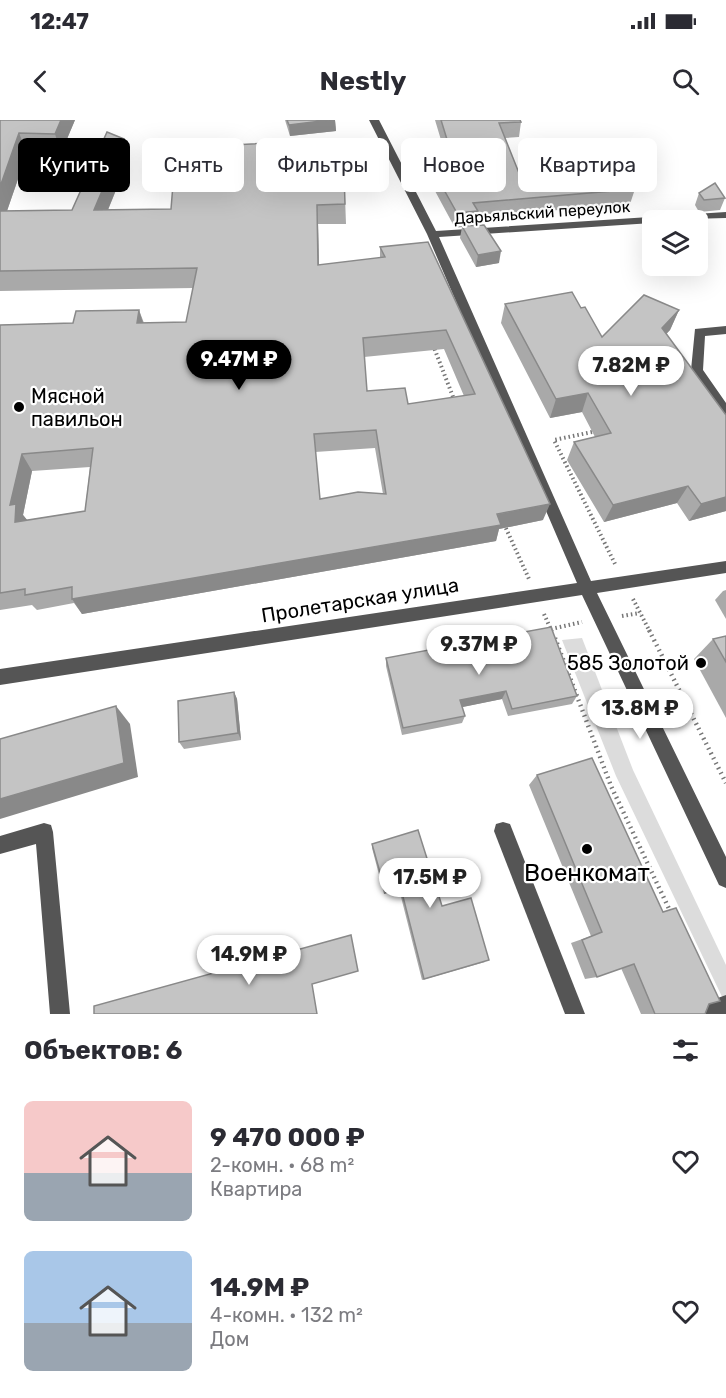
<!DOCTYPE html>
<html lang="ru">
<meta charset="utf-8">
<style>
:root{--surface:#fff;--page:#f7f7f7;--text:#2b2b33;--muted:#7c7c81;--accent:#000}
body{margin:0;font-family:Rubik,sans-serif;background:var(--page);color:var(--text);height:100vh;display:flex;flex-direction:column;font-size:22px;white-space:nowrap}
*{box-sizing:border-box;margin:0}
p{font-size:20px;color:var(--muted)}
.icon{flex:none;width:33px;height:33px;fill:none;stroke:currentColor;stroke-width:2;stroke-linecap:round;stroke-linejoin:round}
.map{position:relative;height:894px;overflow:hidden}
.panel{display:flex;flex-direction:column;background:var(--surface);flex:1}
.panel>*{flex:none}
.banner{position:absolute;left:18px;top:18px;width:690px;height:54px;display:flex;gap:12px}
.controls{position:absolute;left:642px;top:90px;display:grid;gap:12px}
.controls a{display:grid;place-items:center;width:66px;height:66px;border-radius:9px;background:var(--surface);box-shadow:0 6px 24px #0002;font-size:30px}
.price{position:absolute;translate:-50% -51px;padding:0 14px;border-radius:21px;background:#fff;color:#222;font-size:20px;line-height:39px;filter:drop-shadow(0 2px 3px #0008)}
.price::after{content:'';position:absolute;left:50%;top:36px;width:18px;height:14px;margin-left:-9px;background:inherit;clip-path:polygon(0 0,100% 0,50% 100%)}
.price.on{background:var(--accent);color:#fff}
ul{padding:0;list-style:none}
li{display:flex;align-items:center;gap:18px;height:150px;padding:0 24px}
li span{display:grid;place-items:center;flex:none;width:168px;height:120px;border-radius:9px;color:#555}
li>.icon{margin-inline-start:auto}
span .icon{width:72px;height:72px;fill:#fffc;stroke-width:1}
li b{font-size:26px}
h2{display:flex;justify-content:space-between;align-items:center;height:72px;padding:0 24px;font-size:26px}
.tag{padding:0 21px;border-radius:9px;background:var(--surface);box-shadow:0 6px 24px #0002;font-size:21px;line-height:54px}
.tag.on{background:var(--accent);color:#fff}
.status{display:flex;justify-content:space-between;align-items:center;height:42px;padding:0 30px;background:var(--surface);direction:ltr}
.status svg{height:16px;fill:currentColor}
header{display:flex;justify-content:space-between;align-items:center;height:78px;padding:0 24px;background:var(--surface);font-size:27px;font-weight:700}
.map>svg:first-child{display:block}
.green{fill:#dcdcdc}
.lines{fill:none;stroke-linecap:round;stroke-linejoin:round}
.path-far1{stroke:#777;stroke-width:4;stroke-dasharray:1.5 3;stroke-linecap:butt}
.path{stroke:#777;stroke-width:4.5;stroke-dasharray:1.5 4;stroke-linecap:butt}
.minor{fill:#555;fill-rule:evenodd}
.wall{fill:#a9a9a9;fill-rule:evenodd}
.shaded-wall{fill:#898989}
.building{fill:#c4c4c4;stroke:#898989;stroke-width:1.5;fill-rule:evenodd}
.poi-dot{fill:#000;stroke:#fff;stroke-width:2}
.labels{text-anchor:middle;stroke-width:4.5;stroke-linejoin:round;paint-order:stroke}
.far-street-label{font-size:16px;fill:#000;stroke:#fff}
.poi-label{font-size:20px;fill:#000;stroke:#fff;text-anchor:start}
.street-label{font-size:20px;fill:#000;stroke:#fff}
.near-poi-label{font-size:24px;fill:#000;stroke:#fff}
</style>
<div class="status"><b>12:47</b><svg viewBox="0 0 49 12"><path d="M0 12V9h3v3zM5 12V6h3v6zM10 12V3h3v9zM15 12V0h3v12zM26 1h20v11H26zM47 4h2v5h-2z"/></svg></div>
<header><svg class="icon" aria-label="back" viewBox="0 0 24 24"><path d="M15 5l-7 7 7 7"/></svg>Nestly<svg class="icon" aria-label="search" viewBox="0 0 24 24"><circle cx="10" cy="10" r="6"/><path d="M15 15l6 6"/></svg></header>
<div class="map">
<svg width="726" height="894" viewBox="0 0 726 894">
<rect width="100%" height="100%" fill="#fff"/>
<path class="green" d="M582 518 633 650 726 845V885L616 656 562 520Z"/>
<g class="lines">
<g class="path-far1">
<path d="M433 225 455 282"/>
<path d="M592 312 554 320 616 446"/>
<path d="M504 404 529 459"/>
<path d="M633 479 650 512"/>
<path d="M544 494 552 512"/>
<path d="M622 496 640 493"/>
<path d="M551 509 582 502"/>
</g>
<g class="path">
<path d="M649 510 726 663"/>
<path d="M555 518 611 666 671 793"/>
</g>
<g class="minor">
<path d="M369 0H379L436 111 726 92V98L652 100V103L439 117 591 461 726 441V453L597 473 726 737V768L719 765 582 475 0 565V549L577 463 427 114Z"/>
<path d="M726 206V214L705 216 703 250 726 283V298L721 296 691 250 695 209Z"/>
<path d="M503 702 510 704 585 894H565L494 711 496 704Z"/>
<path d="M44 703 51 705 53 712 70 894H50L36 724 0 734V716Z"/>
<path d="M726 875V894H690L693 887Z"/>
</g>
</g>
<g class="wall">
<path d="M0 0H75L61 33H27L7 91 72 90 129 38 108 90 171 89 308 52 344 51 346 104H318L319 145 380 138V127L428 122 543 400 499 409 496 421 82 494 74 483 37 490 32 485 0 490V205L73 203 139 190 144 203 186 202 193 168 0 171ZM444 229 464 276 408 284 367 271 364 237ZM375 328 383 374 320 379 315 332ZM90 347 85 391 27 400 23 395 32 351Z"/>
<path d="M285 0H335L336 11 290 16Z"/>
<path d="M435 0H520L521 2 519 17 505 18 519 53 635 69 630 84 477 97 476 105 499 143 476 147 460 118 462 107 455 108 428 58 429 43 447 40Z"/>
<path d="M699 73 725 78 720 90 699 92 695 85Z"/>
<path d="M505 184 581 188 602 217 679 190 670 210 666 214 726 391 689 401 677 383 604 402 567 340 574 322 595 317 582 292 550 298 501 203Z"/>
<path d="M726 470V499L715 480 723 471Z"/>
<path d="M726 516V598L694 539 713 519Z"/>
<path d="M386 538 577 576 572 584 508 596 502 579 462 587 465 596 462 603 402 615 386 546Z"/>
<path d="M234 572 237 579 241 620 184 629 179 622Z"/>
<path d="M537 655 663 792 709 884 705 894H641L621 848 597 857 585 859 571 823 591 816 529 665Z"/>
<path d="M372 724 442 786 485 842 422 860 399 769 384 774 372 728Z"/>
</g>
<g class="shaded-wall">
<path d="M61 0H75L61 33 55 14Z"/>
<path d="M329 0H335L336 11 290 16 289 5Z"/>
<path d="M19 13 27 33 0 111V67Z"/>
<path d="M124 19 129 38 100 109 94 90Z"/>
<path d="M317 85 318 104 319 164 318 145Z"/>
<path d="M501 131 499 143 476 147 478 135Z"/>
<path d="M139 190 145 209 137 203Z"/>
<path d="M679 190 670 210 654 227 662 208Z"/>
<path d="M588 273 582 292 550 298 556 279Z"/>
<path d="M22 334 32 351 23 395 28 401 15 402 10 385Z"/>
<path d="M688 366 677 383 604 402 613 385Z"/>
<path d="M726 377V391L689 401 701 384Z"/>
<path d="M550 384 543 400 499 409 496 421 82 494 72 479Z"/>
<path d="M506 571 502 579 458 588 460 580Z"/>
<path d="M234 572 237 579 241 620 238 613Z"/>
<path d="M116 586 130 604 138 657 0 699V679Z"/>
<path d="M400 765 399 769 384 774 385 770Z"/>
</g>
<g class="building">
<path d="M0 0H61L55 14 19 13 0 67Z"/>
<path d="M287 0H329L289 5Z"/>
<path d="M441 0H520L521 2 499 3 519 53 623 47 635 69 473 83 478 91 457 93 429 43 453 39Z"/>
<path d="M107 12 124 19 94 90 171 89 176 28 306 21 308 52 344 51 345 84 317 85 318 145 385 137 380 127 428 122 550 384 497 394 501 405 72 479V467L25 475V469L0 473V205L73 203 76 191 139 190 137 203 186 202 197 148 0 151V91L72 90ZM446 210 475 274 408 284 405 268 367 271 363 218ZM376 310 386 374 358 372 320 379 314 314ZM93 328 85 391 15 402 16 384 10 385 22 334Z"/>
<path d="M715 63 725 78 704 80 699 73Z"/>
<path d="M484 105 501 131 478 135 462 106Z"/>
<path d="M572 172 581 188 585 187 602 217 644 175 679 190 662 208 726 295V377L701 384 688 366 613 385 574 322 611 313 588 273 556 279 505 184Z"/>
<path d="M551 507 577 576 512 589 506 571 460 580 465 596 403 608 386 538Z"/>
<path d="M726 516V542L713 519Z"/>
<path d="M234 572 238 613 179 622 178 581Z"/>
<path d="M116 586 124 643 0 679V619Z"/>
<path d="M592 638 663 792 676 788 720 881 709 884 705 894H655L634 844 597 857 582 820 602 812 537 655Z"/>
<path d="M418 710 442 786 471 778 489 840 424 859 400 765 385 770 372 724Z"/>
<path d="M351 815 358 851 312 864 317 894H94V886Z"/>
</g>
<g class="poi-dot">
<circle cx="19" cy="287" r="6"/>
<circle cx="701" cy="543" r="6"/>
<circle cx="587" cy="729" r="6"/>
</g>
<g class="labels">
<g class="far-street-label">
<text transform="translate(542 92) rotate(-4)" y="6">Дарьяльский переулок</text>
</g>
<g class="poi-label">
<text x="31" y="283">Мясной<tspan x="31" dy="23">павильон</tspan></text>
<text x="689" y="550" text-anchor="end">585 Золотой</text>
</g>
<g class="street-label">
<text transform="translate(360 480) rotate(-9)" y="7">Пролетарская улица</text>
</g>
<g class="near-poi-label">
<text x="587" y="761">Военкомат</text>
</g>
</g>
</svg>
<div class="controls">
<a><svg class="icon" aria-label="layers" viewBox="0 0 24 24"><path d="M12 4l9 5-9 5-9-5zM3 14l9 5 9-5"/></svg></a>
</div>
<b class="price on" style="left:239px;top:271px">9.47M ₽</b>
<b class="price" style="left:631px;top:277px">7.82M ₽</b>
<b class="price" style="left:479px;top:556px">9.37M ₽</b>
<b class="price" style="left:640px;top:620px">13.8M ₽</b>
<b class="price" style="left:430px;top:789px">17.5M ₽</b>
<b class="price" style="left:249px;top:866px">14.9M ₽</b>
<div class="banner">
<a class="tag on">Купить</a>
<a class="tag">Снять</a>
<a class="tag">Фильтры</a>
<a class="tag">Новое</a>
<a class="tag">Квартира</a>
</div>
</div>
<section class="panel">
<h2>Объектов: 6<svg class="icon" aria-label="filters" viewBox="0 0 24 24"><path d="M4 7h16M4 17h16"/><circle cx="9" cy="7" r="2"/><circle cx="15" cy="17" r="2"/></svg></h2>
<ul>
<li><span style="background:linear-gradient(#f6c9c9 60%,#9aa5b1 0)"><svg class="icon" aria-label="home" viewBox="0 0 24 24"><path d="M3 11l9-7 9 7M6 9v11h12V9"/></svg></span><div><b>9 470 000 ₽</b><p>2-комн. · 68 m²</p><p>Квартира</p></div><svg class="icon" aria-label="heart" viewBox="0 0 24 24"><path d="M12 20l-8-8c-3-5 5-10 8-4 3-6 11-1 8 4z"/></svg></li>
<li><span style="background:linear-gradient(#a9c7e8 60%,#9aa5b1 0)"><svg class="icon" aria-label="home" viewBox="0 0 24 24"><path d="M3 11l9-7 9 7M6 9v11h12V9"/></svg></span><div><b>14.9M ₽</b><p>4-комн. · 132 m²</p><p>Дом</p></div><svg class="icon" aria-label="heart" viewBox="0 0 24 24"><path d="M12 20l-8-8c-3-5 5-10 8-4 3-6 11-1 8 4z"/></svg></li>
</ul>
</section>
